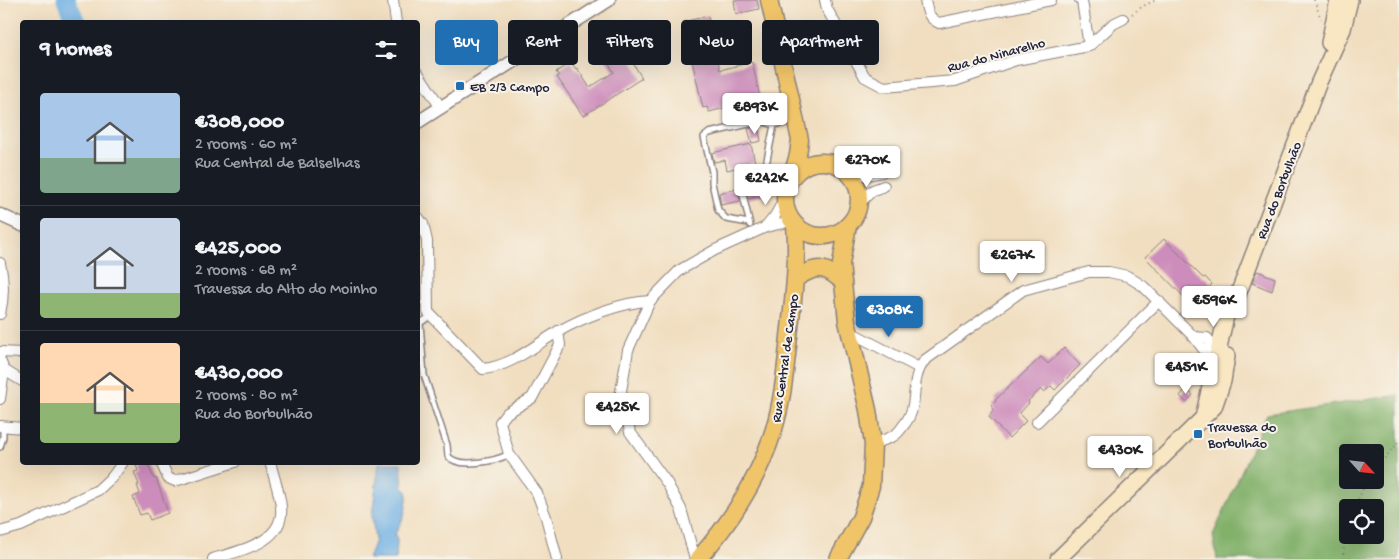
<!DOCTYPE html>
<meta charset="utf-8">
<style>
:root{--surface:#171b24;--page:#20242c;--text:#f1f3f6;--muted:#9ea1a6;--line:#363941;--accent:#1f6fb2}
body{margin:0;font-family:"Gochi Hand",sans-serif;background:var(--page);color:var(--text);height:100vh;display:flex;flex-direction:column;font-size:19px;white-space:nowrap}
*{box-sizing:border-box;margin:0}
p{font-size:16px;color:var(--muted)}
.icon{flex:none;width:28px;height:28px;fill:none;stroke:currentColor;stroke-width:2;stroke-linecap:round;stroke-linejoin:round}
.map{position:relative;flex:1;overflow:hidden}
.side{position:absolute;left:20px;top:20px;width:400px;height:445px;display:flex;flex-direction:column;background:var(--surface);border-radius:5px;box-shadow:0 5px 20px #0002}
.side>*{flex:none}
.banner{position:absolute;left:435px;top:20px;width:475px;height:45px;display:flex;gap:10px}
.needle{width:32px;rotate:117deg}
.controls{position:absolute;left:1339px;top:444px;display:grid;gap:10px}
.controls a{display:grid;place-items:center;width:45px;height:45px;border-radius:5px;background:var(--surface);box-shadow:0 5px 20px #0002;font-size:25px}
.price{position:absolute;translate:-50% -42px;padding:0 11px;border-radius:5px;background:#fff;color:#222;font-size:16px;line-height:32px;filter:drop-shadow(0 1px 2px #0008)}
.price::after{content:'';position:absolute;left:50%;top:30px;width:15px;height:11px;margin-left:-8px;background:inherit;clip-path:polygon(0 0,100% 0,50% 100%)}
.price.active{background:var(--accent);color:#fff}
ul{padding:0;list-style:none}
li{display:flex;align-items:center;gap:15px;height:125px;padding:0 20px}
li+li{border-top:1px solid var(--line)}
li span{display:grid;place-items:center;flex:none;width:140px;height:100px;border-radius:5px;color:#555}
li>.icon{margin-inline-start:auto}
span .icon{width:60px;height:60px;fill:#fffc;stroke-width:1}
li b{font-size:21px}
h2{display:flex;justify-content:space-between;align-items:center;height:60px;padding:0 20px;font-size:21px}
.pill{padding:0 18px;border-radius:5px;background:var(--surface);box-shadow:0 5px 20px #0002;font-size:18px;line-height:45px}
.pill.active{background:var(--accent);color:#fff}
.map>svg:first-child{display:block}
.forest{fill:#82b16b;stroke:#526a53;fill-rule:evenodd}
.water{fill:#71b1e4;stroke:#4a6a90}
.lines{fill:none;stroke-linecap:round;stroke-linejoin:round}
.river{stroke:#71b1e4;stroke-width:19}
.building{fill:#cd8dbc}
.service-casing{stroke:#8a807e;stroke-width:8}
.minor-casing{stroke:#8a807e;stroke-width:12}
.tertiary-casing{stroke:#8a807e;stroke-width:15}
.secondary-casing{stroke:#8a807e;stroke-width:18}
.primary-casing{stroke:#8a807e;stroke-width:19}
.path{stroke:#8a807e;stroke-width:2;stroke-dasharray:1 4;stroke-linecap:butt}
.service{stroke:#fff;stroke-width:5}
.minor{stroke:#fff;stroke-width:10}
.tertiary{stroke:#fff;stroke-width:12}
.secondary{stroke:#f9e7c3;stroke-width:15}
.primary{stroke:#f0c469;stroke-width:16}
.poi-dot{fill:#1f6fb2;stroke:#f7f3e8;stroke-width:2}
.labels{text-anchor:middle;stroke-width:4;stroke-linejoin:round;paint-order:stroke}
.street-label{font-size:14px;fill:#22223b;stroke:#f7f3e8}
.poi-label{font-size:14px;fill:#22223b;stroke:#f7f3e8;text-anchor:start}
</style>
<div class="map">
<svg width="1399" height="559" viewBox="0 0 1399 559">
<rect width="100%" height="100%" fill="#f7f3e8"/>
<filter id="ink" filterUnits="userSpaceOnUse"><feTurbulence type="fractalNoise" baseFrequency=".02" numOctaves="2"/><feDisplacementMap in="SourceGraphic" scale="10" xChannelSelector="R" yChannelSelector="G"/><feConvolveMatrix kernelMatrix="1 2 1 2 8 2 1 2 1" color-interpolation-filters="sRGB"/></filter>
<filter id="wash" filterUnits="userSpaceOnUse"><feTurbulence type="fractalNoise" baseFrequency=".0096" numOctaves="4" result="noise"/><feDisplacementMap in="SourceGraphic" scale="20" xChannelSelector="R" yChannelSelector="G"/><feGaussianBlur stdDeviation="1.12" result="paint"/><feColorMatrix in="noise" values="0 0 0 0 0 0 0 0 0 0 0 0 0 0 0 0 0 1.4 0 .05"/><feComposite in="paint" operator="in"/></filter>
<g filter="url(#wash)">
<rect width="100%" height="100%" fill="#f1dec0"/>
<path class="forest" d="M1399 395V559H1217L1213 535 1267 414ZM1348 452H1375V480H1348ZM1348 508H1375V535H1348Z"/>
<path class="water" d="M379 463H401L403 489 407 491C408 508 403 520 395 534L397 540 396 559H368L375 540 372 516Z"/>
<g class="lines">
<path class="river" d="M66 0 76 22"/>
</g>
<g id="blocks">
<g class="building">
<path d="M734 0H757L759 9 736 14Z"/>
<path d="M708 16 720 70 752 62 763 110 750 112 747 98 724 103 725 108 709 112 707 107 703 108 683 22Z"/>
<path d="M613 36 616 40 618 38 642 78 583 116 557 77 559 76 556 72 571 62 576 69 577 68 590 88 592 86 614 72 601 53 603 51 598 45Z"/>
<path d="M758 126 761 141 752 143 748 129Z"/>
<path d="M751 144 755 163 727 170 725 160 714 162 712 153Z"/>
<path d="M764 183 766 195 748 199 746 187Z"/>
<path d="M737 189 740 201 721 205 719 193Z"/>
<path d="M1164 239 1203 278 1205 277 1212 284 1208 289 1210 291 1205 295 1208 298 1201 304 1190 292 1184 297 1145 257Z"/>
<path d="M1257 271 1275 278 1272 291 1252 283Z"/>
<path d="M1064 348 1080 365 1055 390 1051 386 1044 392 1041 389 1028 401 1029 403 1019 414 1026 421 1009 438 989 417 993 410 991 406 996 401 995 400 1041 357 1048 364Z"/>
<path d="M1186 389 1193 395 1186 402 1180 396Z"/>
<path d="M143 462H147L154 479 156 478 168 513 150 520 147 513 140 515 133 497 140 494 137 485H139L134 472 138 471 136 465Z"/>
</g>
</g>
</g>
<g filter="url(#ink)">
<use href="#blocks" fill-opacity="0" stroke="#8a807e" stroke-width="1"/>
<g class="lines">
<g class="service-casing">
<g id="service">
<path d="M749 223 726 219 718 210 712 183V172L704 137 709 133 762 121 774 125"/>
<path d="M750 225 740 182 764 175 774 125 792 121"/>
<path d="M431 316 420 323 424 375 447 445 448 456C458 469 497 461 509 454"/>
<path d="M0 447 3 437V427"/>
</g>
</g>
<g class="minor-casing">
<g id="minor">
<path d="M393 0 396 22"/>
<path d="M825 0 827 9 865 77 884 87 955 81 1016 60 1089 46 1113 24 1123 19"/>
<path d="M925 0C927 11 928 18 939 23L1051 0"/>
<path d="M1080 0 1082 1 1089 46"/>
<path d="M418 73 441 108"/>
<path d="M849 174 867 175 882 172"/>
<path d="M858 204 873 190 884 186"/>
<path d="M418 217 423 224 427 241 428 312 483 369C512 366 535 345 559 331 584 317 622 302 650 301"/>
<path d="M766 227 775 216 785 198"/>
<path d="M0 263C4 280 4 297 0 314"/>
<path d="M850 334 856 335 919 368"/>
<path d="M1194 337 1207 338 1218 351"/>
<path d="M0 352 22 353"/>
<path d="M0 360 4 370 0 399"/>
<path d="M4 370 22 381"/>
<path d="M1037 422 1159 301"/>
<path d="M0 426 22 428"/>
<path d="M873 444C880 441 889 439 895 435 898 433 901 429 903 426 922 404 907 383 925 360L1023 290 1089 272H1109L1127 276 1143 286 1194 337 1204 350H1223"/>
<path d="M161 462 168 478 175 481 235 462"/>
<path d="M0 532 21 526 98 490 113 476 123 462"/>
<path d="M213 559C238 551 285 543 281 507 280 493 274 479 271 465L269 462"/>
<path d="M557 559 546 517 537 493 509 454 500 422 507 413 532 398 560 345 558 331"/>
<path d="M695 559 681 509 667 483 630 432 621 391 628 350 650 301 680 270 715 250 766 227 792 221"/>
</g>
</g>
<g class="tertiary-casing">
<g id="tertiary">
<path d="M418 122 609 0"/>
<path d="M0 215 22 225"/>
</g>
</g>
<g class="secondary-casing">
<g id="secondary">
<path d="M1329 43 1338 0"/>
<path d="M1203 418 1226 316 1237 297 1319 82 1343 29 1350 0"/>
<path d="M1058 559 1214 407 1223 381 1227 356"/>
</g>
</g>
<g class="primary-casing">
<g id="primary">
<path d="M769 0 800 140 798 155 791 178"/>
<circle cx="822" cy="199" r="37"/>
<path d="M800 276C819 264 827 268 843 282"/>
<path d="M698 559C732 521 759 478 774 429 784 396 786 361 790 328 794 293 798 260 795 225"/>
<path d="M838 559 861 517 871 486 873 444 868 410 847 321 841 264 848 225"/>
</g>
</g>
<g class="path">
<path d="M1314 0 1321 19"/>
<path d="M1132 14 1143 6 1156 0"/>
<path d="M1375 470 1399 441"/>
<path d="M1354 508 1367 480"/>
<path d="M1343 559 1344 539 1348 524"/>
</g>
<use href="#service" class="service"/>
<use href="#minor" class="minor"/>
<use href="#tertiary" class="tertiary"/>
<use href="#secondary" class="secondary"/>
<use href="#primary" class="primary"/>
</g>
</g>
<g class="poi-dot">
<rect x="455" y="81" width="10" height="10" rx="2.5"/>
<rect x="1193" y="429" width="10" height="10" rx="2.5"/>
</g>
<g class="labels">
<g class="street-label">
<text transform="translate(996 54) rotate(-15)" y="5">Rua do Ninarelho</text>
<text transform="translate(1278 190) rotate(-69)" y="5">Rua do Borbulhão</text>
<text transform="translate(784 358) rotate(-82)" y="5">Rua Central de Campo</text>
</g>
<g class="poi-label">
<text x="470" y="91">EB 2/3 Campo</text>
<text x="1208" y="431">Travessa do<tspan x="1208" dy="16">Borbulhão</tspan></text>
</g>
</g>
</svg>
<div class="controls">
<a><svg class="needle" viewBox="-14 -14 28 28"><path d="M0-13l5 13h-10z" fill="#e53935"/><path d="M0 13l5-13h-10z" fill="#9ea1a6"/></svg></a>
<a><svg class="icon" aria-label="locate" viewBox="0 0 24 24"><circle cx="12" cy="12" r="6"/><path d="M12 2v4M12 18v4M2 12h4M18 12h4"/></svg></a>
</div>
<b class="price" style="left:755px;top:135px">€893K</b>
<b class="price" style="left:867px;top:188px">€270K</b>
<b class="price" style="left:766px;top:206px">€242K</b>
<b class="price" style="left:1012px;top:283px">€267K</b>
<b class="price" style="left:1214px;top:328px">€596K</b>
<b class="price active" style="left:889px;top:338px">€308K</b>
<b class="price" style="left:1186px;top:395px">€451K</b>
<b class="price" style="left:617px;top:435px">€425K</b>
<b class="price" style="left:1120px;top:478px">€430K</b>
<div class="banner">
<a class="pill active">Buy</a>
<a class="pill">Rent</a>
<a class="pill">Filters</a>
<a class="pill">New</a>
<a class="pill">Apartment</a>
</div>
<section class="side">
<h2>9 homes<svg class="icon" aria-label="filters" viewBox="0 0 24 24"><path d="M4 7h16M4 17h16"/><circle cx="9" cy="7" r="2"/><circle cx="15" cy="17" r="2"/></svg></h2>
<ul>
<li><span style="background:linear-gradient(#a9c7e8 65%,#7fa58c 0)"><svg class="icon" aria-label="home" viewBox="0 0 24 24"><path d="M3 11l9-7 9 7M6 9v11h12V9"/></svg></span><div><b>€308,000</b><p>2 rooms · 60 m²</p><p>Rua Central de Balselhas</p></div></li>
<li><span style="background:linear-gradient(#c9d6e8 75%,#8fb573 0)"><svg class="icon" aria-label="home" viewBox="0 0 24 24"><path d="M3 11l9-7 9 7M6 9v11h12V9"/></svg></span><div><b>€425,000</b><p>2 rooms · 68 m²</p><p>Travessa do Alto do Moinho</p></div></li>
<li><span style="background:linear-gradient(#ffd9b3 60%,#8fb573 0)"><svg class="icon" aria-label="home" viewBox="0 0 24 24"><path d="M3 11l9-7 9 7M6 9v11h12V9"/></svg></span><div><b>€430,000</b><p>2 rooms · 80 m²</p><p>Rua do Borbulhão</p></div></li>
</ul>
</section>
</div>
